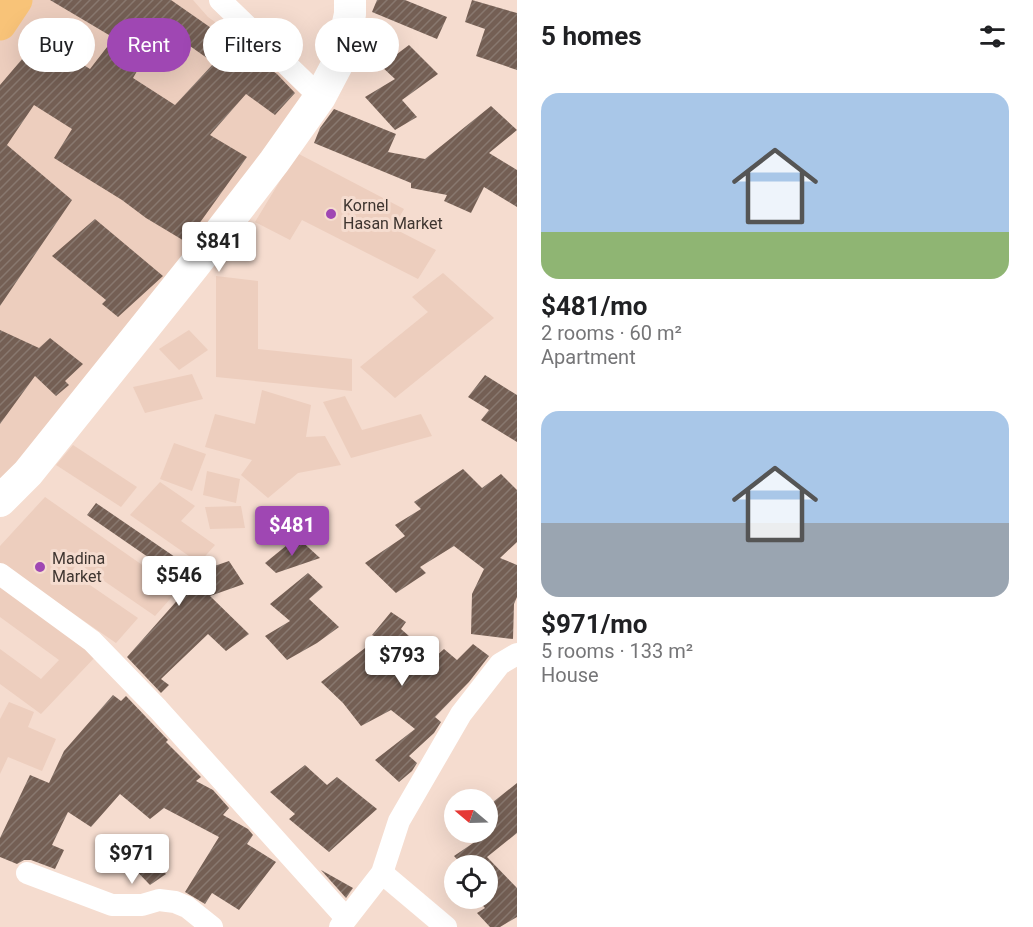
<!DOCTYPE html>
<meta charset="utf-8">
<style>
:root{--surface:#fff;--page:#f6f6f6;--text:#202124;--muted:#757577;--accent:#9f47b3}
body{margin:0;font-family:Roboto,sans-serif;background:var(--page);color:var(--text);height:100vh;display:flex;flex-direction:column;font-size:22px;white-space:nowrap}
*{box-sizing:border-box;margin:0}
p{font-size:20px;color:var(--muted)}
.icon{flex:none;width:33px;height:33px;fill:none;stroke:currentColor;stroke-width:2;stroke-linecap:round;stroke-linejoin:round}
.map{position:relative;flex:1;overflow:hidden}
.drawer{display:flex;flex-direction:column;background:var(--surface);width:516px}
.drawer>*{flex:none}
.top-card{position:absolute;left:18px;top:18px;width:408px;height:54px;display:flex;gap:12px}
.needle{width:39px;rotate:289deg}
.buttons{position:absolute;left:444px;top:789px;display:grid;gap:12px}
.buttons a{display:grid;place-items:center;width:54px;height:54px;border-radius:50%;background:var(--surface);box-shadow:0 6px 24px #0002;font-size:30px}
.price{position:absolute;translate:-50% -51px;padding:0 14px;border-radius:6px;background:#fff;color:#222;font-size:20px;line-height:39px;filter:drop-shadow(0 2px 3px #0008)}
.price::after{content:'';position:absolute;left:50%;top:36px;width:18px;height:14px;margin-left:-9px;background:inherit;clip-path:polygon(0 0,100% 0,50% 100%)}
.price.active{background:var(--accent);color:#fff}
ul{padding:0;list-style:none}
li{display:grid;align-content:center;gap:12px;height:318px;padding:0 24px}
li span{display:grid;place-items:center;height:186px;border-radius:18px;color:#555}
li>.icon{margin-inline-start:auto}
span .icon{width:108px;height:108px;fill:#fffc;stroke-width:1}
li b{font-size:26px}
h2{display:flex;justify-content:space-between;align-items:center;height:72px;padding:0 24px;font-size:26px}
.chip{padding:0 21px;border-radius:27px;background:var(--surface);box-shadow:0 6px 24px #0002;font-size:21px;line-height:54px}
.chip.active{background:var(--accent);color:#fff}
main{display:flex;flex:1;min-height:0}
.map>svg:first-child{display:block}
.built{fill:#edcebe}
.building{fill:url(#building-hatch);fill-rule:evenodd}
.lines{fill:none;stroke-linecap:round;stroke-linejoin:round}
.minor{stroke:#fff;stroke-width:22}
.secondary{stroke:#fff;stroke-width:32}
.trunk{stroke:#f8c378;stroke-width:33}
.poi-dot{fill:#9f47b3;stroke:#f5dccf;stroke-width:2}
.labels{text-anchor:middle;stroke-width:6;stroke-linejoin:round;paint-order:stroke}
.poi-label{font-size:16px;fill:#3e3530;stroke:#f5dccf;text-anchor:start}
</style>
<main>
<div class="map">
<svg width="517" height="927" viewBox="0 0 517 927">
<defs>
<pattern id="building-hatch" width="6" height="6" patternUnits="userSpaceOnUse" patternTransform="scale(1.5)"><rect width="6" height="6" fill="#745f54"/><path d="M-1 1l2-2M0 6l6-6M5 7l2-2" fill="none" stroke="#88786f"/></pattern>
</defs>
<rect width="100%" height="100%" fill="#f5dccf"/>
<g class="built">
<path d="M16 0H193L208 17 320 97 0 501V24Z"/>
<path d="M297 153 404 209 393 228 436 250 418 279 302 220 290 240 255 222Z"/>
<path d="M443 273 494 318 395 398 360 367 428 312 412 297Z"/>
<path d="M216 276 258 281V349L352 359V391L216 377Z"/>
<path d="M189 330 208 350 179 370 159 349Z"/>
<path d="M192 374 203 399 145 413 133 387Z"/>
<path d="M262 390 311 405 306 437 325 436 341 465 298 473 268 498 241 475 252 460 205 447 215 414 255 424Z"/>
<path d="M345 396 362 430 421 414 432 436 351 458 323 402Z"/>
<path d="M174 443 206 454 192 491 160 479Z"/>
<path d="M73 445 137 487 121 507 56 465Z"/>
<path d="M207 471 240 479 236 503 203 495Z"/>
<path d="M160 482 195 506 181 521 215 545 199 563 130 515Z"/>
<path d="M45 497 178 590 155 616 78 563 71 572 138 618 116 643 0 563V546Z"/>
<path d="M241 506 245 528 210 529 205 507Z"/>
<path d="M0 586 97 655 41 714 0 684V649L41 679 59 660 0 617Z"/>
<path d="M9 702 34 712 28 727 56 739 42 771 8 757 0 774V719Z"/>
</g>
<g class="building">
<path d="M50 0H171L277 74 295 93 275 115 246 94 210 135 247 157 186 242 146 218 122 200 54 158 72 129 34 105 7 145 72 200 0 306V85L40 38 90 69 114 38ZM163 27 214 63 175 105 133 78Z"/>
<path d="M377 0H405L447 17 437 39 372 12Z"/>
<path d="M472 0 517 13V70L476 56 485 29 465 22Z"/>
<path d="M409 45 438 74 402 100 417 117 395 130 365 97 395 79 381 66Z"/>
<path d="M491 106 517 130 489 153 517 170V207L484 187 471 213 444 201 447 195 411 188V183L314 143 320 128 334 109 396 134 388 152 425 159Z"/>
<path d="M95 219 163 276 118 317 102 304 106 300 52 256Z"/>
<path d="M0 330 39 348 50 338 83 364 65 381 69 385 56 396 35 376 0 424Z"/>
<path d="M485 375 517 395V442L481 420 489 410 468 397Z"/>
<path d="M463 469 482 488 501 474 517 490V542L500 558 517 565V597L514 604 513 639 471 634 472 594 484 569 454 546 420 567 426 573 396 593 365 563 405 536 395 525 421 509 414 502Z"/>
<path d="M96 503 197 572 229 561 244 584 210 596 249 634 226 651 208 634 161 679 169 685 161 693 127 657 190 586 87 515Z"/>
<path d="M297 537 320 558 276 573 265 563Z"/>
<path d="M308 573 323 587 309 599 339 627 317 643 287 660 265 636 290 621 270 604Z"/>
<path d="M391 612 406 622 401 629 434 658 444 649 457 660 473 644 489 656 469 682 435 717 441 722 434 733 409 756 417 763 412 771 399 782 375 760 415 729 391 710 361 726 343 703 321 682 378 638 372 635Z"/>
<path d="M113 695 121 701 126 696 168 740 166 742 201 777 196 781 213 790 229 808 223 815 248 829 253 835 247 844 276 862 239 910 212 893 205 904 185 892 219 837 164 808 150 819 120 794 91 827 68 812 52 845 64 850 55 869 31 860H24L17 864 0 857V838L30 775 49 783 64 751Z"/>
<path d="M305 765 327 785 337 777 377 809 329 852 289 819 295 814 270 792Z"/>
<path d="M517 783V833L487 857 517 888V917L500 927H490L477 913 485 908 476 898H488V866H463L454 856 488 833V806Z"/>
<path d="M143 850 166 874 150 885 127 861Z"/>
<path d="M321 870 353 888 346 898Z"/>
</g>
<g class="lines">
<g class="minor">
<path d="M220 0 320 97"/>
<path d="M0 574 92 641 158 709 346 918"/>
<path d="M27 873 112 905H142L159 900 175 902 187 907 212 927"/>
<path d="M382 873 446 927"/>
<path d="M340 927 382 873 399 821 461 714 500 664 517 654"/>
</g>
<path class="secondary" d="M0 501 28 473 193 267 274 162 320 97 340 59 350 14V0"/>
<path class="trunk" d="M0 24 16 0"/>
</g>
<g class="poi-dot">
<circle cx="331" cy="214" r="6"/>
<circle cx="40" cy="567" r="6"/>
</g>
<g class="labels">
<g class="poi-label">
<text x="343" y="211">Kornel<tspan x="343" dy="18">Hasan Market</tspan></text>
<text x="52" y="564">Madina<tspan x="52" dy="18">Market</tspan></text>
</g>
</g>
</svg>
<div class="buttons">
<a><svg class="needle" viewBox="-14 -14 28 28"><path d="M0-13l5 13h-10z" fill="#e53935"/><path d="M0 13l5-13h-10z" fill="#757577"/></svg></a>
<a><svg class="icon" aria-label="locate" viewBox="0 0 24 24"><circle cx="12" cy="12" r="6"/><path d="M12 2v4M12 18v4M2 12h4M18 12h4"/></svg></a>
</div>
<b class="price" style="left:219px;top:273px">$841</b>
<b class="price active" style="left:292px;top:557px">$481</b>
<b class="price" style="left:179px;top:607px">$546</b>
<b class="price" style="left:402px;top:687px">$793</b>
<b class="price" style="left:132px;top:885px">$971</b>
<div class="top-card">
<a class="chip">Buy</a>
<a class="chip active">Rent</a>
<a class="chip">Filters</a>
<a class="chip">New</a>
</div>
</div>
<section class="drawer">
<h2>5 homes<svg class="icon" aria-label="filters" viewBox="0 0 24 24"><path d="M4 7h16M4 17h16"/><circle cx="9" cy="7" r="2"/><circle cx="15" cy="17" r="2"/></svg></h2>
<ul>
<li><span style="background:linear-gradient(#a9c7e8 75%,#8fb573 0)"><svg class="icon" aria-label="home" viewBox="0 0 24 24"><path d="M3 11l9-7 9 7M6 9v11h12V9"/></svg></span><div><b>$481/mo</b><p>2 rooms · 60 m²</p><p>Apartment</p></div></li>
<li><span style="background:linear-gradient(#a9c7e8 60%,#9aa5b1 0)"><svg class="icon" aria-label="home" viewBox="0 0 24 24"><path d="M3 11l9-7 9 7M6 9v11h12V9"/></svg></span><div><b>$971/mo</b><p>5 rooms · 133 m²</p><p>House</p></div></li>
</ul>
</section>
</main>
